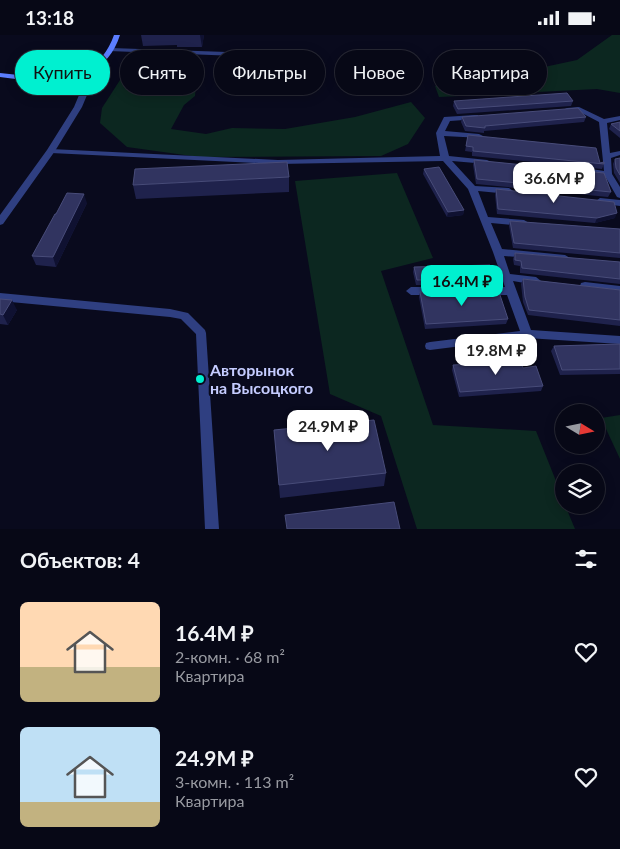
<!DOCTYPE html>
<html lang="ru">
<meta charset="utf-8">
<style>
:root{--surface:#070816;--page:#151623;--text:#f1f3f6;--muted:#989aa1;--line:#282935;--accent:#00f0d0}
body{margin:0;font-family:Lato,sans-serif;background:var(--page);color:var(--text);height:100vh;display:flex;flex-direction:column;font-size:19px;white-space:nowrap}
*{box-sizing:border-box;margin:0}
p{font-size:16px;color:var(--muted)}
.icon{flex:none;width:28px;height:28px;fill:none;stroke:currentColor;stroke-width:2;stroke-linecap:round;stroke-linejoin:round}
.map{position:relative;height:494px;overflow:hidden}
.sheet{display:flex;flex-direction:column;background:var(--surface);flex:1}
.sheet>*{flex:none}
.hud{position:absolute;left:15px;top:15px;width:590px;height:45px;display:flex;gap:10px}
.needle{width:32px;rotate:100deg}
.tools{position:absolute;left:555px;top:369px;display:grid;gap:10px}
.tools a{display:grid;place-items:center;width:50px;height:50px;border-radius:50%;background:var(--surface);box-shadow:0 2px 12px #0003,0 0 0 1px var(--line);font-size:25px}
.price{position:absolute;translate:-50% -42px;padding:0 11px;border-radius:10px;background:#fff;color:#222;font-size:16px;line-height:32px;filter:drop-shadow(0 1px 2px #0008)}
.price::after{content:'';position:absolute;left:50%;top:30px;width:15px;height:11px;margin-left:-8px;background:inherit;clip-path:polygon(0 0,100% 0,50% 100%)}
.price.on{background:var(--accent);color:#111}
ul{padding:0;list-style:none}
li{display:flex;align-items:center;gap:15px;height:125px;padding:0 20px}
li span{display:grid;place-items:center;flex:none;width:140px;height:100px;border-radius:8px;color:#555}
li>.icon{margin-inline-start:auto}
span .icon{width:60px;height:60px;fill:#fffc;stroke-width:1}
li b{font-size:21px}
h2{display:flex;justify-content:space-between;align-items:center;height:60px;padding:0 20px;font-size:21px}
.pill{padding:0 18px;border-radius:22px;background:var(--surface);box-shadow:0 2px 12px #0003,0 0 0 1px var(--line);font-size:18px;line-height:45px}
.pill.on{background:var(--accent);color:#111}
.status{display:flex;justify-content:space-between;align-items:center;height:35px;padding:0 25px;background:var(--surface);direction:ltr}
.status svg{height:14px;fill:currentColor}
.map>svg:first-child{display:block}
.green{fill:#0c2720}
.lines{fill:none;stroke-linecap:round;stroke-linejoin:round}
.service{fill:#2f3f81;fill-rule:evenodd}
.minor{fill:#2f3f81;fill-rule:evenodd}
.secondary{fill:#5c7eff;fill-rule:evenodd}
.wall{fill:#1f224c}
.shaded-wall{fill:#0f1131}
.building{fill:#313460;stroke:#484c79}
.poi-dot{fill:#00f0d0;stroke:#090a1d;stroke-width:2}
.labels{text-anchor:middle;stroke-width:4.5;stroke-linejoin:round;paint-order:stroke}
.poi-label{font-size:16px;font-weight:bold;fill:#c5ccff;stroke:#090a1d;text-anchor:start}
</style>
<div class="status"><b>13:18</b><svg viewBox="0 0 49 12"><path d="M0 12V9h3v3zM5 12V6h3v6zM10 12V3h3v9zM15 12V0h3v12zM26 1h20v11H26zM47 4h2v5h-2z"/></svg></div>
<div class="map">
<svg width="620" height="494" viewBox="0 0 620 494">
<rect width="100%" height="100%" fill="#090a1d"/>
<g class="green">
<path d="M612 0H620V58L597 54 439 62 435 51 483 45 577 25Z"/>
<path d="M160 36 197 39 195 61 184 70 171 94 206 99 232 93 285 94 355 82 411 67 425 83 408 109 381 121 199 122 127 112 100 88 102 73 120 45Z"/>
<path d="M397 138 433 223 381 236 433 390 536 396 564 466V470H565L575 494H417L381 381 330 359 295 146Z"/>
<path d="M620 380V424L601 383Z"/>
</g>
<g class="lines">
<g class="service">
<path d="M111 13 286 19 289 21 286 23 109 16 108 15Z"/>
<path d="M579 72 604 84 620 81V85L607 88 610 118 620 116V120L611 123 612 139 620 152V163L617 162 605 141 591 140 587 137 591 134 604 136 599 87 578 76 567 77 563 75 567 73Z"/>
<path d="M475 80H478V84L450 86 445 96 479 99 483 101 482 103 444 101 449 121 487 125 491 127 487 129 452 126 475 151 509 153 513 156 509 159 478 156 488 182 524 185 529 188 524 191 491 188 502 214 565 220 570 223 565 226 504 221 510 239 536 242 541 246 536 250 513 246 531 295 620 301V309L527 303 430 315 426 314 425 311 426 308 430 307 520 296 507 260H411L406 256 411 252H505L493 217 468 154 443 126 278 129 51 118 47 116 51 114 278 125 440 121 436 98 444 82Z"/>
<path d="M600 163 620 165V171L597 168 596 166Z"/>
<path d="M585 247 620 251V259L581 254 580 251 581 248Z"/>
<path d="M0 258 170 274 188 278 205 295 206 298 219 494H205L196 299 181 284 170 282 0 266Z"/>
</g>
<path class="minor" d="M85 35 90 36V53L82 72 55 116 3 189 0 190V180L47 115 74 72 82 53Z"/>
<path class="secondary" d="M114 0H120C102 55 47 48 0 42V38C44 43 96 52 114 0Z"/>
</g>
<g class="wall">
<path d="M141 0H204L202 12H177V10L143 11Z"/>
<path d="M454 66H573L571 71 457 79 453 71Z"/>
<path d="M462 82H586L584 87 484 96V98L465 96 461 87Z"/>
<path d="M620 87V103L609 94 611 89Z"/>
<path d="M468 100 600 128 604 129 602 134 472 121V117L465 116Z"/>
<path d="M620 123V148L614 138 613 129 615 124Z"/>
<path d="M474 125 611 157 608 162 476 149 473 130Z"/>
<path d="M424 134 464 175 463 180 447 182 423 139Z"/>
<path d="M289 142V157L136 164 133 150Z"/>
<path d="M496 154 615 183 595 188 497 179 495 160Z"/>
<path d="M87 168 56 232 36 230 32 221 56 179Z"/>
<path d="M510 186 620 194V223L513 213 509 191Z"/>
<path d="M515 218 620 227V249L520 238V231L514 230 513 224Z"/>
<path d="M414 232 495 245 494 250H416L413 237Z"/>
<path d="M523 244 620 255V291L528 280 523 267 521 249Z"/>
<path d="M420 257 508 284 506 289 425 294 419 262Z"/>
<path d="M0 264 17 275 8 290 0 289Z"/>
<path d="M620 309V339L560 340 551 316 554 311Z"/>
<path d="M453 330 523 333 543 351 541 356 459 362 452 335Z"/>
<path d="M274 395 386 438 384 451 280 463Z"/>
</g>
<g class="shaded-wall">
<path d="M200 0H204L202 12Z"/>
<path d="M84 159 87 168 56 232 53 222Z"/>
<path d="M464 175 463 180 447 182 448 177Z"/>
<path d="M617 178 615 183 595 188 597 183Z"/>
<path d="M12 265 17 275 8 290 3 280Z"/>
</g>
<g class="building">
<path d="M567 58 573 66 458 74 454 66Z"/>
<path d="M578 73 586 82 485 91V93L466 91 462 82Z"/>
<path d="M620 87V96L611 89Z"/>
<path d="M468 100 596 113 600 128 604 127V129L473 116V112L466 111Z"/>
<path d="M620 123V140L616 133 615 124Z"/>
<path d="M474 125 604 138 611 157 477 144Z"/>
<path d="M287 127 289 142 133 150 135 134Z"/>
<path d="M439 132 464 175 448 177 424 134Z"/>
<path d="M496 154 614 167 617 178 597 183 498 174Z"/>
<path d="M67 158 84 159 53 222 32 221 55 179H56Z"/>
<path d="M510 186 620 194V218L514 208Z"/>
<path d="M515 218 620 227V244L522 233 521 226 515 225Z"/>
<path d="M490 230 495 245H417L414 232Z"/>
<path d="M523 244 620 255V285L529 275 525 262Z"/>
<path d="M420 257H499L508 284 426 289Z"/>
<path d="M0 264 12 265 3 280 0 279Z"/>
<path d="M620 309V334L562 335 554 311Z"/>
<path d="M521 326 523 333 536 331 543 351 460 357 453 330Z"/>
<path d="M374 385 386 438 279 450 274 395Z"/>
<path d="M394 467 400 494H287L285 480Z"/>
</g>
<circle class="poi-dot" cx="200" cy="344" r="5"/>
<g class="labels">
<g class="poi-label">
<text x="210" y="341">Авторынок<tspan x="210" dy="18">на Высоцкого</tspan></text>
</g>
</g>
</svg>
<div class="tools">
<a><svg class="needle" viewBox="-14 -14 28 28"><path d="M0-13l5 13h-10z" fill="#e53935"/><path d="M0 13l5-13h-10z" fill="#989aa1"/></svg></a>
<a><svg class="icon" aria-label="layers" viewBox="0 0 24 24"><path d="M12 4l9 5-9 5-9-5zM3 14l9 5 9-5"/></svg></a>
</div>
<b class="price" style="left:554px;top:169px">36.6M ₽</b>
<b class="price on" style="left:462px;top:272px">16.4M ₽</b>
<b class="price" style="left:496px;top:341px">19.8M ₽</b>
<b class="price" style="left:328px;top:417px">24.9M ₽</b>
<div class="hud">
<a class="pill on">Купить</a>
<a class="pill">Снять</a>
<a class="pill">Фильтры</a>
<a class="pill">Новое</a>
<a class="pill">Квартира</a>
</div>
</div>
<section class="sheet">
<h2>Объектов: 4<svg class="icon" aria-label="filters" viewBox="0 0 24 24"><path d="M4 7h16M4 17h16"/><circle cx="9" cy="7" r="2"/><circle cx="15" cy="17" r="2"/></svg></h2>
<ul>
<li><span style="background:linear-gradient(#ffd9b3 65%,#c2b280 0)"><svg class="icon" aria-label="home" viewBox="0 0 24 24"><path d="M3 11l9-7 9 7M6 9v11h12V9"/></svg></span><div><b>16.4M ₽</b><p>2-комн. · 68 m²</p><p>Квартира</p></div><svg class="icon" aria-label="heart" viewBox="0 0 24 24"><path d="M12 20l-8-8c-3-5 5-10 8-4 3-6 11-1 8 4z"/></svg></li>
<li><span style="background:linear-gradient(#bfe0f5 75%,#c2b280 0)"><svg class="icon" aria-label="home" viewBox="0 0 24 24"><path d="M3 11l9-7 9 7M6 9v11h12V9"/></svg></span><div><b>24.9M ₽</b><p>3-комн. · 113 m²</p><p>Квартира</p></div><svg class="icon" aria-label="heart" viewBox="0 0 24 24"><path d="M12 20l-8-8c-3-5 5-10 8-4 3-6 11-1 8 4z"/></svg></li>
</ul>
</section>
